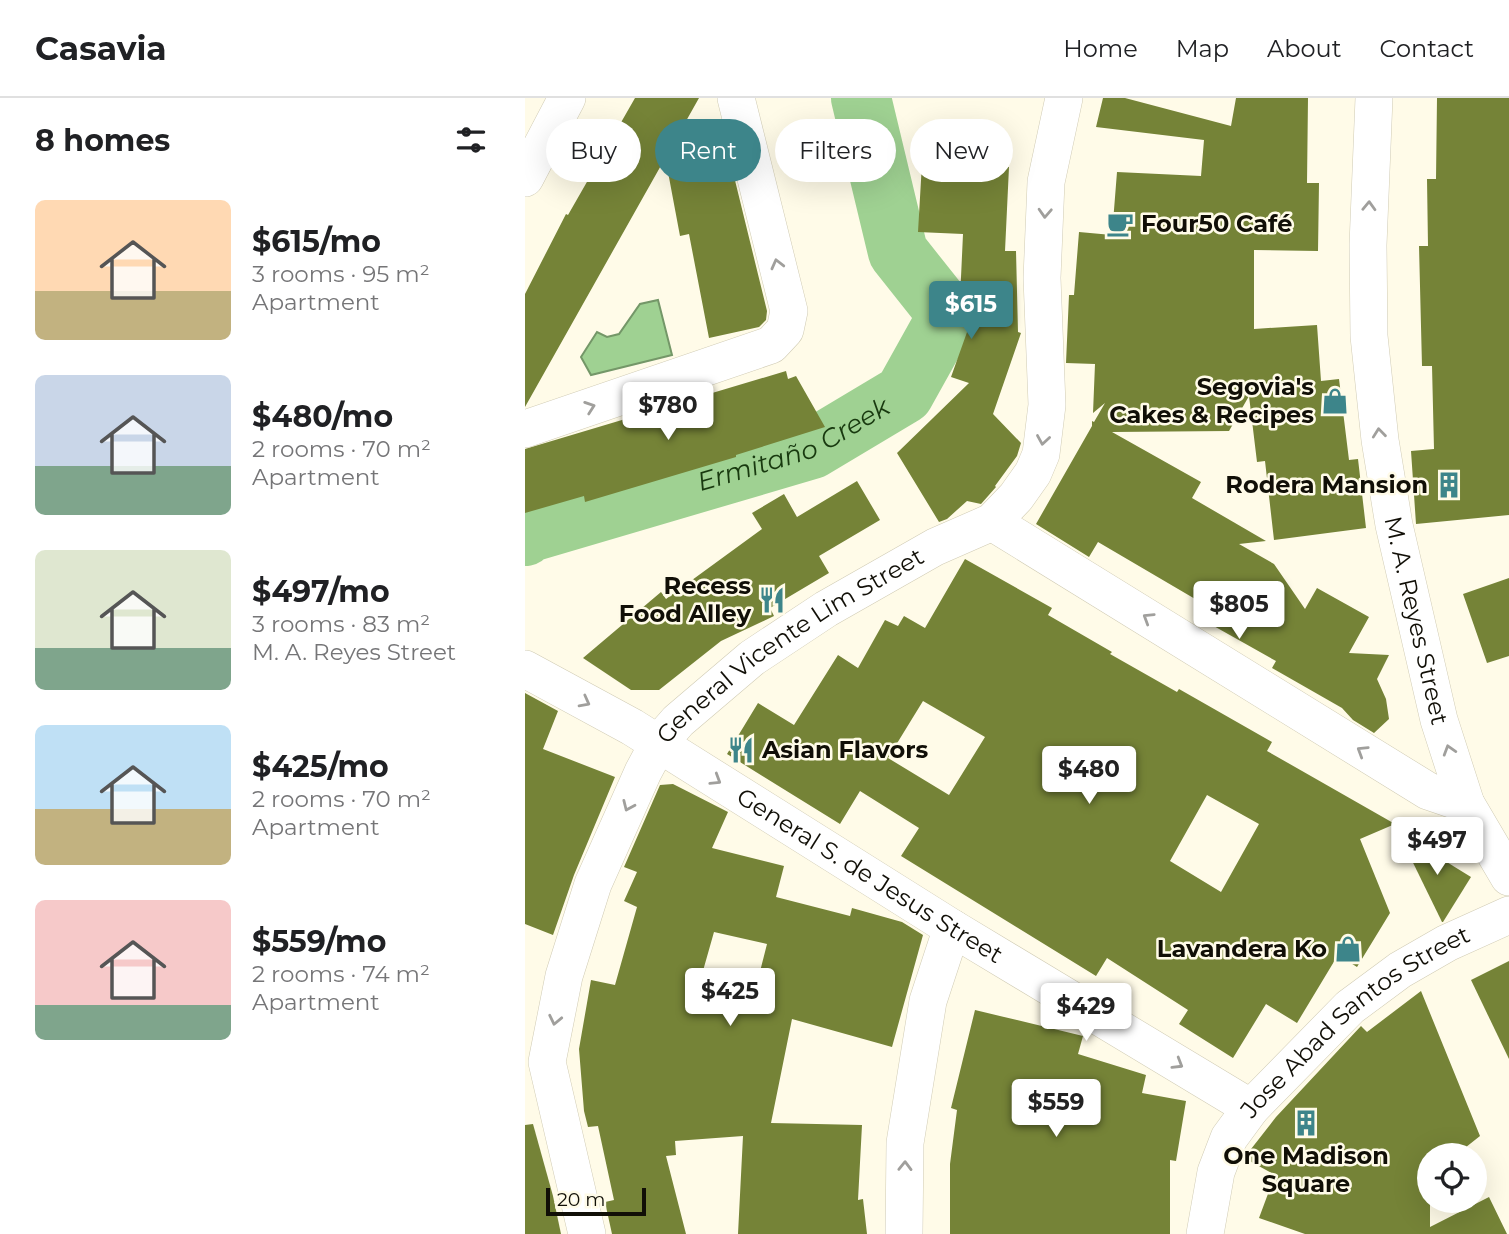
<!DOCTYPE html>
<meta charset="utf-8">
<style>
:root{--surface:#fff;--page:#f2f2f2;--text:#202124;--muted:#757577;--line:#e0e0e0;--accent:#3d858a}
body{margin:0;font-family:Montserrat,sans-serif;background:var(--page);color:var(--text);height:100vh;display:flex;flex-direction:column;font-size:26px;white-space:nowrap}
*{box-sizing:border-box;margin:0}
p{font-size:23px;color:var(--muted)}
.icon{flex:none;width:38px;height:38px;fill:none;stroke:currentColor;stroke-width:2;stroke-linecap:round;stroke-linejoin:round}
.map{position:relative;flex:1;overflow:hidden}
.side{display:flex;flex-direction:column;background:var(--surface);width:525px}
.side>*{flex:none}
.guide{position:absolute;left:21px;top:21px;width:665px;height:63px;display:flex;gap:14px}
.buttons{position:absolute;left:892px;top:1045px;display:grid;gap:14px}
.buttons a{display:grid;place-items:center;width:70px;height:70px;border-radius:50%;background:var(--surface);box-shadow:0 7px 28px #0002;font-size:35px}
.scale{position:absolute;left:21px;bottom:18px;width:100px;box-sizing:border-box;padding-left:7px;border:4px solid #110f07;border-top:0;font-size:19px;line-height:24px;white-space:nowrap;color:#110f07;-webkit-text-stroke:5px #fffbe8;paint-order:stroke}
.price{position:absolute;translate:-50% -60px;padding:0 16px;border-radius:7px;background:#fff;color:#222;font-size:23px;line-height:46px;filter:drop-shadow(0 2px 4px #0008)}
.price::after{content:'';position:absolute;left:50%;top:42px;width:21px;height:16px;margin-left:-10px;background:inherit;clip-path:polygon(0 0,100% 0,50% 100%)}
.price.selected{background:var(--accent);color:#fff}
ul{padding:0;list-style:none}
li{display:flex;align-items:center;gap:21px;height:175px;padding:0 35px}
li span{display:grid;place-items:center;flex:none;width:196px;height:140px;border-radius:10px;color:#555}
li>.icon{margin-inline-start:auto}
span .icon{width:84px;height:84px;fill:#fffc;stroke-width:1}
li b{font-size:30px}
h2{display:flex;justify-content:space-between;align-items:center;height:84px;padding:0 35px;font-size:30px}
.pill{padding:0 24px;border-radius:32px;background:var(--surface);box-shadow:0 7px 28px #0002;font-size:24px;line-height:63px}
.pill.selected{background:var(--accent);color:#fff}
header{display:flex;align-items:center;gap:42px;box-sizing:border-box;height:98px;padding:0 35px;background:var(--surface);border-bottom:2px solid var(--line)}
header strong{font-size:33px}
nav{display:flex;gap:38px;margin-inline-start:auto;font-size:24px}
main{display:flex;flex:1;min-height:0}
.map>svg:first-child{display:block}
.water{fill:#9fd192;stroke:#749768;stroke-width:2}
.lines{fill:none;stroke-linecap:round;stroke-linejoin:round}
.river{stroke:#9fd192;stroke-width:60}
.building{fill:#758337;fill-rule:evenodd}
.minor-casing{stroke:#d0cbb4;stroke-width:38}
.minor{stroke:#fff;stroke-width:37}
.oneway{stroke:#a09f9c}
.labels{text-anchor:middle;stroke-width:5;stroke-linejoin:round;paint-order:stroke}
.poi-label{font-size:24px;font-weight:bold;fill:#110f07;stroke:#fffbe8;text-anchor:end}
.street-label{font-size:24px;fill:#110f07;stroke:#fffbe8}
.water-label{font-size:26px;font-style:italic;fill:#18390f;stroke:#fffbe8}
</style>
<header>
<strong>Casavia</strong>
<nav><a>Home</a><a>Map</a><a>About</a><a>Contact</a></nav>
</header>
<main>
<section class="side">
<h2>8 homes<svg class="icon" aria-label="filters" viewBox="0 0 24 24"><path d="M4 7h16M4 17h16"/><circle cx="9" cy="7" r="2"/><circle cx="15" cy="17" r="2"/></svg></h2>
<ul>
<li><span style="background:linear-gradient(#ffd9b3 65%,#c2b280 0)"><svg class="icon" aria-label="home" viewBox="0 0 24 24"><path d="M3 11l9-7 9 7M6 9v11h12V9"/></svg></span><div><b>$615/mo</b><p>3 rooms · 95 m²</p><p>Apartment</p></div></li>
<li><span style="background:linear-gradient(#c9d6e8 65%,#7fa58c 0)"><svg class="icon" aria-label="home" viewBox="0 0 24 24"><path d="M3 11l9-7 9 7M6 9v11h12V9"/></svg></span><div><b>$480/mo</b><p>2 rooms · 70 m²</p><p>Apartment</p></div></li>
<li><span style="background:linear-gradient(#dfe7d0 70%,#7fa58c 0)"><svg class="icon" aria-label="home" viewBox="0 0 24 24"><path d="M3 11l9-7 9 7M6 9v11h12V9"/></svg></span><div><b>$497/mo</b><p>3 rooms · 83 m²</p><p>M. A. Reyes Street</p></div></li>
<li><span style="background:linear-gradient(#bfe0f5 60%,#c2b280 0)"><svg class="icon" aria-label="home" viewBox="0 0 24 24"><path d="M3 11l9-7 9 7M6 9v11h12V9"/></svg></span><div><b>$425/mo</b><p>2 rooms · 70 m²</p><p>Apartment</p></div></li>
<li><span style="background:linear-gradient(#f6c9c9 75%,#7fa58c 0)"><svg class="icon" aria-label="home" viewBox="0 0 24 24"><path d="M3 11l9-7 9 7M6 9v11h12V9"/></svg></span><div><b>$559/mo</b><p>2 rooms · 74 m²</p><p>Apartment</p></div></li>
</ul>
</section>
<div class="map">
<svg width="984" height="1136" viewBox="0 0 984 1136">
<rect width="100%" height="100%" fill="#fffbe8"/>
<path class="water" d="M133 202 147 257 66 277 56 259 72 234 82 239 94 236 115 206Z"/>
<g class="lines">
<path class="river" id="s1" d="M0 438 2 435 287 351 379 296 423 217 373 154 336 0"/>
</g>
<g class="building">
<path d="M110 0H174L0 309V196L41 116 43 117Z"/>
<path d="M578 0H600L706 28 711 0H783L782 85H794L793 153 729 152V231L792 227 796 283 814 281 824 362 833 361 841 430 749 442 740 363 732 364 724 298 704 333 587 334 676 384 667 400 741 443 714 446 749 466 780 511 792 490 844 519 824 555 864 557 852 581 861 601 864 621 849 635 828 622 817 610 747 570 751 563 687 527 694 515 573 444 564 459 511 426 567 328V323L569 324 580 305 568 315 570 266 541 265 544 197H549L554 134 587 137 592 74 676 78 679 42 571 29Z"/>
<path d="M912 0H984V417L891 426 886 353 909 351 907 268H897L894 148H903L902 81H911Z"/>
<path d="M205 62 242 213 241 222 234 229 184 240 164 136 155 138 143 74Z"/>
<path d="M397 65 484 69 480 153H491L493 234 496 235 468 316 496 345 492 358 470 388 471 389 456 406 442 403 422 421 414 424 372 355 444 285 426 279 451 209 435 201 438 136 393 134Z"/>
<path d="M261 273 263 281 271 278 300 329 211 357V359L60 404 59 398 0 415V351Z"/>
<path d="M332 383 355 422 294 458 304 475 245 510 249 518 196 543 134 592H106L58 560 136 494 141 501 237 431 227 415 259 396 272 419Z"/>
<path d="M440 461 527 510 523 517 587 554 585 556 652 594 654 591 747 644 742 653 870 726 835 741 865 815 832 869 813 857 772 925 741 906 708 960 654 926 663 912 582 860 571 878 376 758 394 730 335 693 315 726 202 656 233 605 269 627 313 557 333 570 360 522 373 528 379 518 400 530ZM398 603 460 639 424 697 363 660ZM682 697 734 726 696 794 645 763Z"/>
<path d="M984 480V558L962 565 938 496Z"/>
<path d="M0 595 33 613 18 651 90 679 49 777 28 837 0 826Z"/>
<path d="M148 686 203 714 187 750 259 768 251 799 325 818 327 810 377 824 398 837 367 949 267 921 246 1025 337 1027 333 1102 338 1101 342 1136H213L218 1038 150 1043 151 1057 141 1058 161 1136H87L80 1104 89 1102 73 1028 63 1029 59 1013 54 951 66 882 90 887 112 809 99 803 112 774 99 769 135 687ZM189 834 242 846 225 913 170 901Z"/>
<path d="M873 734 946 779 918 824H917Z"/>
<path d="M984 863V961L946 882Z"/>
<path d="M896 893 955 1038 931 1057H905V1129L964 1099 982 1136H780L734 1120 750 1077 719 1060 751 1019 836 928 842 934Z"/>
<path d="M450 912 558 938 553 956 621 977 617 995 661 1003 651 1063 645 1062V1136H425V1066L432 1012 426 1010Z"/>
<path d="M8 1026 28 1098 36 1136H0V1027Z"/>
</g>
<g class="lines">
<g class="minor-casing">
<g id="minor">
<path id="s2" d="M849 0 843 147 844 238 855 342 869 427 914 622 941 706 984 779"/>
<path d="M0 80 42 0"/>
<path d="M0 331 246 247 260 232 264 213 211 0"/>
<path d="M467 424 903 693 941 706"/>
<path id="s3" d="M0 571 107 629 427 830 726 1010"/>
<path id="s4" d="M62 1136 22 964 39 878 68 786 118 674 133 646 153 623 227 560 301 511 410 449 467 424 491 399 508 375 516 356 522 307 517 180 521 84 539 0"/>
<path d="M379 1136 380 1045 403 903 427 830"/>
<path id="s5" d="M680 1136 691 1074 704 1040 726 1010 825 909 875 872 922 845 984 817"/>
</g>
</g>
<use href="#minor" class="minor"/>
</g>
<defs><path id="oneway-chevron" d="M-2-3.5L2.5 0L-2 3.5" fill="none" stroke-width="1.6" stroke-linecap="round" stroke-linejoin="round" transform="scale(1.75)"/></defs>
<g class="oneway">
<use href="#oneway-chevron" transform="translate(844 108) rotate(-88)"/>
<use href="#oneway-chevron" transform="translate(520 115) rotate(93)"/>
<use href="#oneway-chevron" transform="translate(252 166) rotate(-104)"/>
<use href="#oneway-chevron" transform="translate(65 309) rotate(-19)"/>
<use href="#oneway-chevron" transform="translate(854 335) rotate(-96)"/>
<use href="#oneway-chevron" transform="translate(518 342) rotate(99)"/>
<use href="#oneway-chevron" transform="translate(623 520) rotate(-148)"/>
<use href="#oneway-chevron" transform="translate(60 604) rotate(28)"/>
<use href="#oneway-chevron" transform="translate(924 652) rotate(-107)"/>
<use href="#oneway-chevron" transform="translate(837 653) rotate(-148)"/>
<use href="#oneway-chevron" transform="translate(191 682) rotate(32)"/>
<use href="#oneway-chevron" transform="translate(103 708) rotate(114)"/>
<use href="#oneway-chevron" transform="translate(30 922) rotate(102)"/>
<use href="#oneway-chevron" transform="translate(653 966) rotate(31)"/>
<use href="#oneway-chevron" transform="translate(380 1068) rotate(-89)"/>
</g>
<defs>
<g id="cafe-bare" transform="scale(2.1)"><path d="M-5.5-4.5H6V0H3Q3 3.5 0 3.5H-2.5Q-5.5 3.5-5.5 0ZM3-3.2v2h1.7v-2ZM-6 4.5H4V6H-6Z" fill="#3d858a" stroke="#fffbe8" stroke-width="2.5" paint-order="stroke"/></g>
<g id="shop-bare" transform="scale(2.1)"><path d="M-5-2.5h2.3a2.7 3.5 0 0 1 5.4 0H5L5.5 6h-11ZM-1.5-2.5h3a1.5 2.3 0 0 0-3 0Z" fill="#3d858a" stroke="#fffbe8" stroke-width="2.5" paint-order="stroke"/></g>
<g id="building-bare" transform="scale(2.1)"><path d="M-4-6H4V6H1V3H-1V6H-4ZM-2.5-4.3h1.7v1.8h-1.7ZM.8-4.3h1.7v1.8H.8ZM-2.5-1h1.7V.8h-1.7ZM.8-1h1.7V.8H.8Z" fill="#3d858a" stroke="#fffbe8" stroke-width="2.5" paint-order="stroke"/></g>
<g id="restaurant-bare" transform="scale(2.1)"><path d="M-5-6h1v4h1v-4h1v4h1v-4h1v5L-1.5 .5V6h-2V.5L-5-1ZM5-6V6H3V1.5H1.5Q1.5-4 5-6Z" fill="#3d858a" stroke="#fffbe8" stroke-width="2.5" paint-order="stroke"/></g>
</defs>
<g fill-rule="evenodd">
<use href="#cafe-bare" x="595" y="126"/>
<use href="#shop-bare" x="810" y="303"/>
<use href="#building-bare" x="924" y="387"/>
<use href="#restaurant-bare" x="247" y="502"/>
<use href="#restaurant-bare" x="216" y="652"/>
<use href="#shop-bare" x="823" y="851"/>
<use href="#building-bare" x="781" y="1025"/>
</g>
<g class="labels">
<g class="poi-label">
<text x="616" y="134" text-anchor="start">Four50 Café</text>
<text x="789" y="297">Segovia's<tspan x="789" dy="28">Cakes &amp; Recipes</tspan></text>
<text x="903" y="395">Rodera Mansion</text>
<text x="226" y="496">Recess<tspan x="226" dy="28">Food Alley</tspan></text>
<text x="237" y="660" text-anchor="start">Asian Flavors</text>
<text x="802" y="859">Lavandera Ko</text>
<text x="781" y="1066" text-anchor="middle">One Madison<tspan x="781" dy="28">Square</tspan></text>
</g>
<g class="street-label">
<text dy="8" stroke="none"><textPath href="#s2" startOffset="527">M. A. Reyes Street</textPath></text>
<text dy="8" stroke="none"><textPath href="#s4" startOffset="681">General Vicente Lim Street</textPath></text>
<text dy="8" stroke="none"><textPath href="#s3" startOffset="402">General S. de Jesus Street</textPath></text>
<text dy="8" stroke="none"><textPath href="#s5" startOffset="273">Jose Abad Santos Street</textPath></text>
</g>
<g class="water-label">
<text dy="9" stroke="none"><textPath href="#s1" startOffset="285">Ermitaño Creek</textPath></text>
</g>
</g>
</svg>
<div class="buttons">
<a><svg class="icon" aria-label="locate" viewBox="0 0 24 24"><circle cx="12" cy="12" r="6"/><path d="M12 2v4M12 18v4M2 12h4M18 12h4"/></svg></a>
</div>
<div class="scale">20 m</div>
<b class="price selected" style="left:446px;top:243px">$615</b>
<b class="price" style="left:143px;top:344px">$780</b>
<b class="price" style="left:714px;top:543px">$805</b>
<b class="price" style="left:564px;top:708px">$480</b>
<b class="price" style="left:912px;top:779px">$497</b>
<b class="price" style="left:205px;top:930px">$425</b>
<b class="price" style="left:561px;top:945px">$429</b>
<b class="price" style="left:531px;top:1041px">$559</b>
<div class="guide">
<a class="pill">Buy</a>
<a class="pill selected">Rent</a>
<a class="pill">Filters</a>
<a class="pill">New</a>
</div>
</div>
</main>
